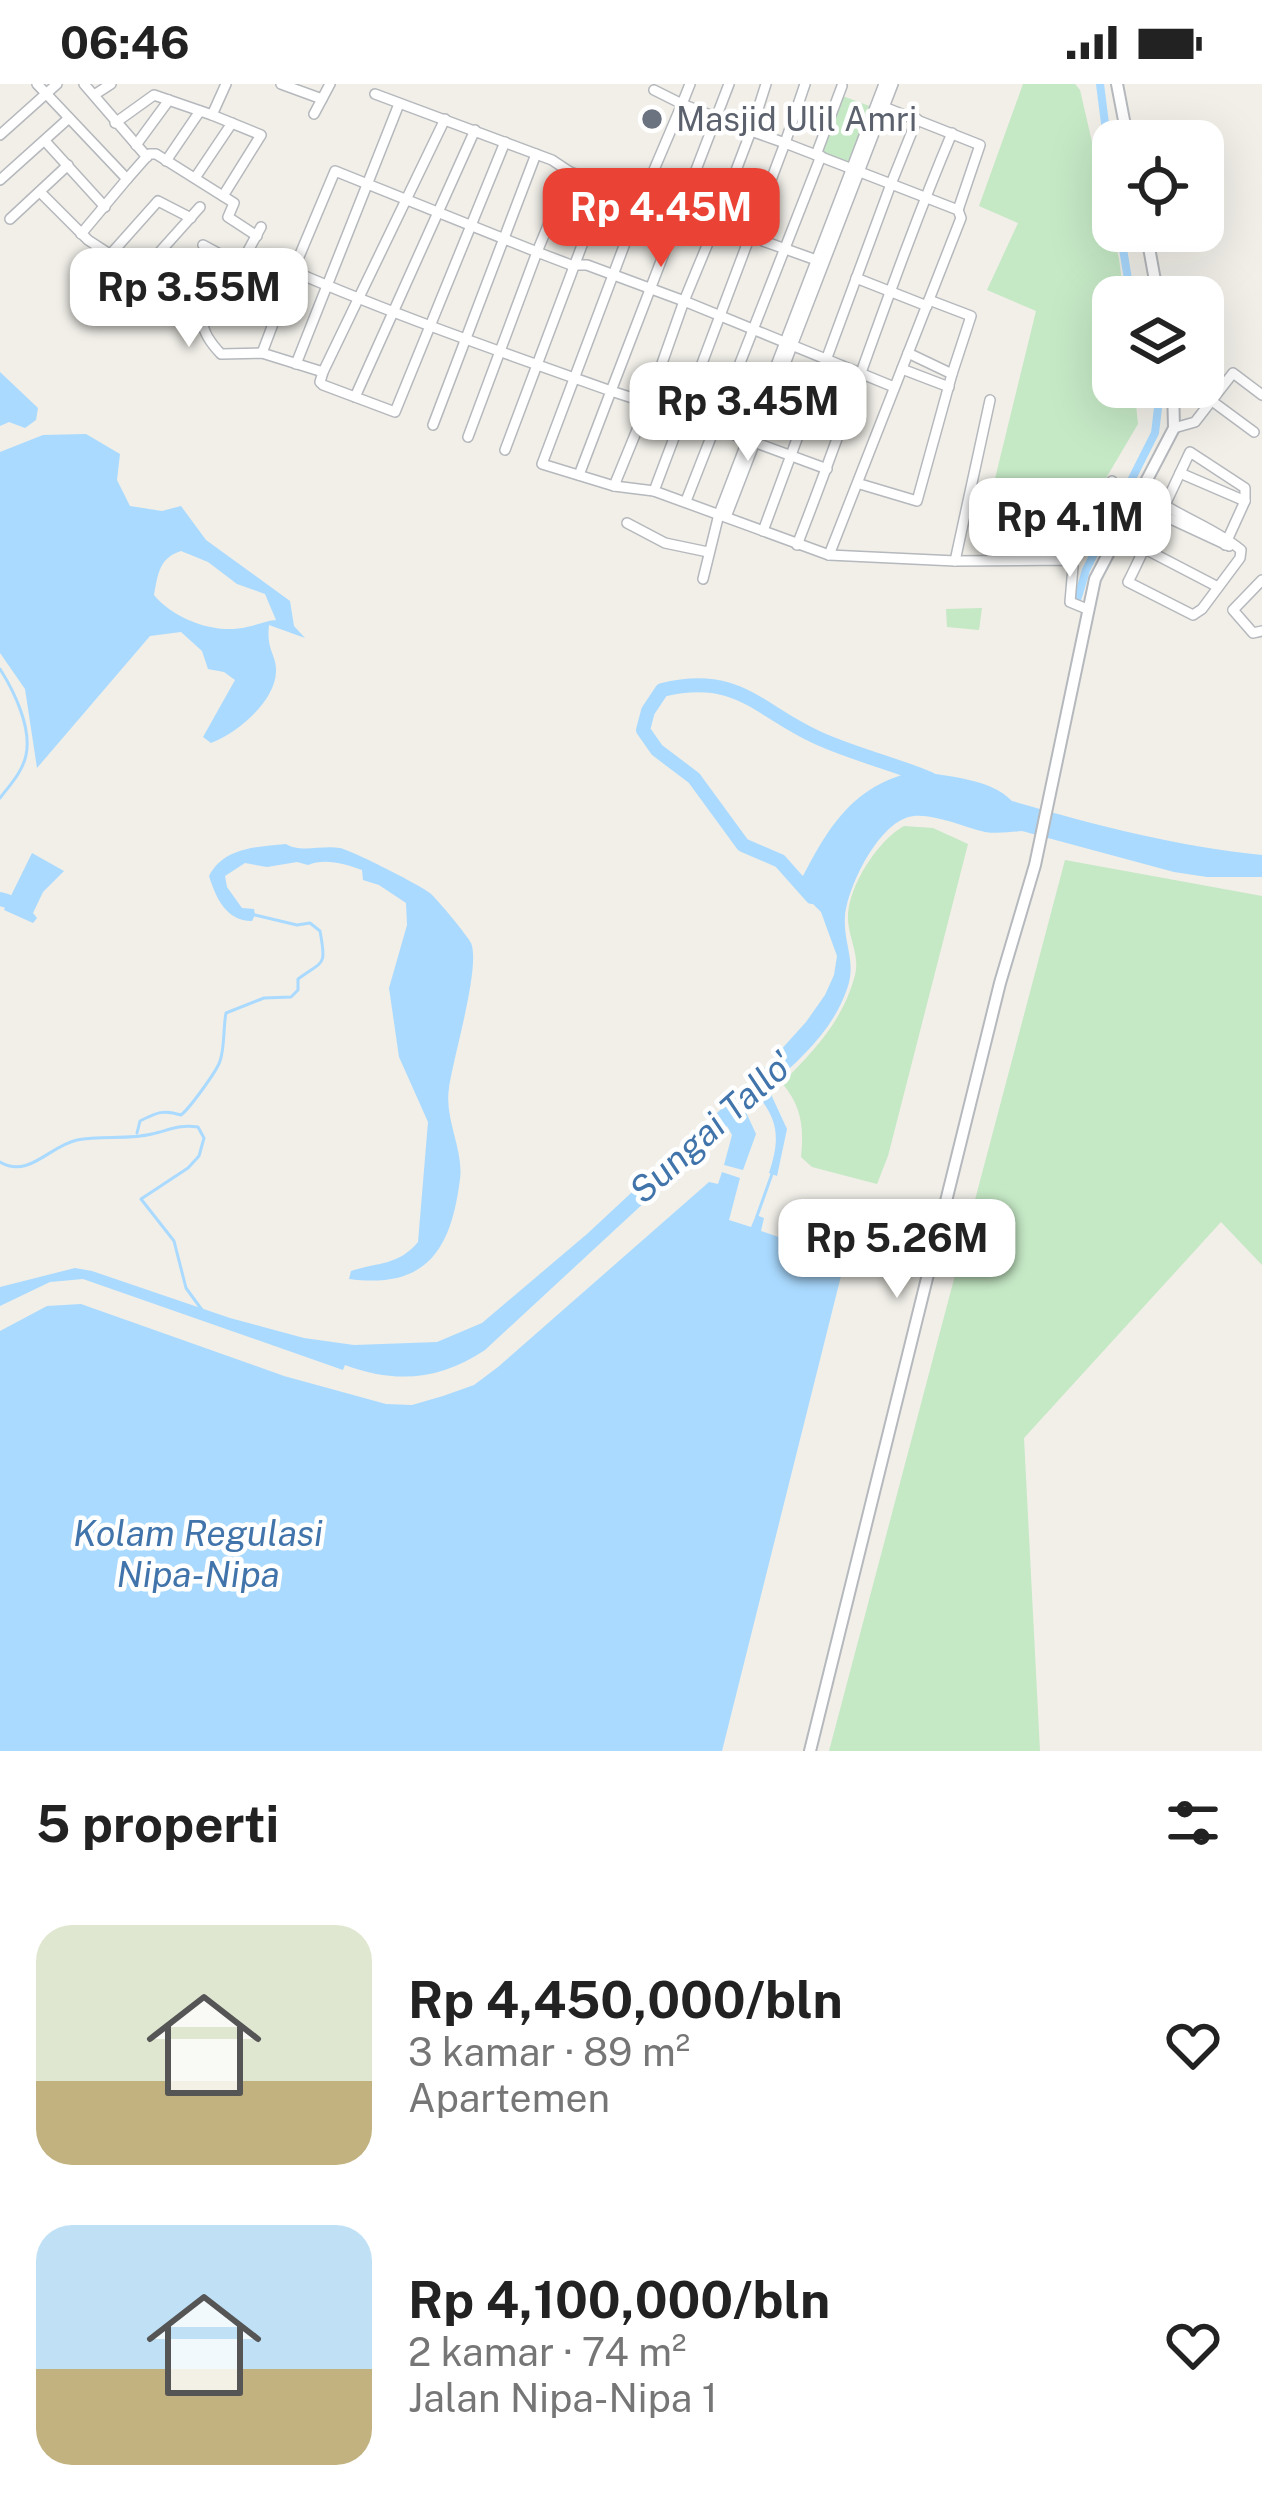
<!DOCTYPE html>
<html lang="id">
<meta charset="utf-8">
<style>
:root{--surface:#fff;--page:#f6f6f6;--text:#222;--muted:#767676;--accent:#ea4335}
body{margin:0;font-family:"Public Sans",sans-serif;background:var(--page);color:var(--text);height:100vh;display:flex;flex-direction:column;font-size:45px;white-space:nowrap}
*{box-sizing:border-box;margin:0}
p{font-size:39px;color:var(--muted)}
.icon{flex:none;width:66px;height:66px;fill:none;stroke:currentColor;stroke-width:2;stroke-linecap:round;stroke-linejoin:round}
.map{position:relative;height:1667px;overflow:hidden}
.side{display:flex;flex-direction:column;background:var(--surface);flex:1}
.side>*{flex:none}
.buttons{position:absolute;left:1092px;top:36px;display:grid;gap:24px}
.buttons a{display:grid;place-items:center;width:132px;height:132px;border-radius:24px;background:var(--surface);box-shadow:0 12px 48px #0002;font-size:60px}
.price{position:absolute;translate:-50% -102px;padding:0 27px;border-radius:24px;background:#fff;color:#222;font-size:39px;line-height:78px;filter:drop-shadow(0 3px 6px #0008)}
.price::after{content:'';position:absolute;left:50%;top:72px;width:36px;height:27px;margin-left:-18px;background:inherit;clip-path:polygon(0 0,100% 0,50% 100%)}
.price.active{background:var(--accent);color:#fff}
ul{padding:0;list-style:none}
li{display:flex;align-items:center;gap:36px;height:300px;padding:0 36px}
li span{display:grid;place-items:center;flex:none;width:336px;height:240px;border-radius:36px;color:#555}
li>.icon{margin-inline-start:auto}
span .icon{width:144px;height:144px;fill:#fffc;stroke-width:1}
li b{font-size:51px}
h2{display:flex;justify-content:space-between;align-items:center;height:144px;padding:0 36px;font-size:51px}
.status{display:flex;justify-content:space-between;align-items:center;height:84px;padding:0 60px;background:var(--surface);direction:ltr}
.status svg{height:33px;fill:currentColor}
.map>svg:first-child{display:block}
.green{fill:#c5e8c5}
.water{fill:#aadaff;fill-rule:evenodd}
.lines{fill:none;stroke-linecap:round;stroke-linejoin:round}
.stream{stroke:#aadaff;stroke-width:3}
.canal{stroke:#aadaff;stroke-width:8}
.river{stroke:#aadaff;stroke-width:14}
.minor-casing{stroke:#b5b8bc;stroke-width:12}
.tertiary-casing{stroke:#b5b8bc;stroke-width:14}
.minor{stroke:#fff;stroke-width:9}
.tertiary{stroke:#fff;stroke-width:10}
.worship-dot{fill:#6b7280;stroke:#fff;stroke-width:4.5}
.labels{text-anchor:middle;stroke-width:9;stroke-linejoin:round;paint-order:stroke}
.worship-label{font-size:33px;fill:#5b616d;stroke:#fff;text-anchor:start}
.water-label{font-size:36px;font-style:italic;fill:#4174aa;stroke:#fff}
</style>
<div class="status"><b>06:46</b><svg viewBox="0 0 49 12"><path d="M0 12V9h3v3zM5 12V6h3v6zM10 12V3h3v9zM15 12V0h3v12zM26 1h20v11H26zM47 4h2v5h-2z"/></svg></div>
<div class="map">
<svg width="1262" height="1667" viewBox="0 0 1262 1667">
<rect width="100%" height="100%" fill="#f1efe8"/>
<g class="green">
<path d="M1023 0H1075L1080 6 1119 175 1124 213H1113V303H1134L1138 340 1070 455 980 456 1036 227 987 206 1018 139 979 122Z"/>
<path d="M840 11 872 23 852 79 820 67Z"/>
<path d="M982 524 979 546 947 543 946 525Z"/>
<path d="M904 742 933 744 968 760 888 1072 877 1100 812 1083 801 1073C804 1043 802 1023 782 999 814 967 843 937 855 891 860 873 849 854 848 836 846 805 878 756 904 742Z"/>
<path d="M1065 776 1262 812V1181L1221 1138 1024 1354 1040 1667H829Z"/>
</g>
<g class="water">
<path d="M0 288 38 324 36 336 25 344 9 338 0 342Z"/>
<path d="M86 350 120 370 117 396 130 422 162 427 181 422 206 456 290 517 294 542 305 554 269 541C266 567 277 571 276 588 275 618 236 650 211 659L203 653 235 596 224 588 208 585 202 567 181 548 150 552 37 684 25 605 0 569V368L43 351ZM181 467 208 478 237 500 265 510 276 536C265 537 257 541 247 543 215 551 174 535 154 511 158 490 159 474 181 467Z"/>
<path d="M918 687C948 693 990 694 1012 717 1095 741 1176 762 1262 771V793H1207L1174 788 1022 747C1010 748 997 750 985 748 963 743 936 730 914 732 880 735 847 803 845 833 843 859 857 878 847 905 832 948 801 974 768 1004L787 1045 777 1092 769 1089C779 1058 780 1039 759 1013L745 1026 756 1050 743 1086 724 1081 732 1051 727 1042 485 1266C440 1296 396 1300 345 1281L343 1286 83 1195 50 1198 0 1222V1203L75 1184 92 1187 230 1234 304 1254 354 1261 437 1258 482 1239 587 1150 760 989 806 938 825 911 834 891 837 872 821 828 797 804C826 747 851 700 918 687Z"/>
<path d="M286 760C300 769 322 761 340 764 351 766 420 801 430 809 437 815 467 851 471 859 481 882 453 974 449 1004 444 1035 464 1066 460 1095 451 1167 426 1205 349 1195L351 1187C378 1178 398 1182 418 1158L428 1038 399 973 389 904 407 841 406 819 379 801 363 796 362 786C345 780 325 774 308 781L297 778 267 783 245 779 225 792 227 803 242 824 254 825 255 831 252 837C226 837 216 814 209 792 224 763 257 763 286 760Z"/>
<path d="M32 769 64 787 43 808 33 829 37 834 33 839 4 826Z"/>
<path d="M722 1088 740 1094 729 1136 751 1143 756 1131 764 1134 761 1147 836 1173 844 1180 722 1667H0V1247L47 1222 81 1220 284 1292 386 1320 412 1321 443 1312 474 1301 498 1283 709 1098 718 1100Z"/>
</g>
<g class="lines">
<g class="stream">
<path d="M0 585C14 607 32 644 26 671 23 687 10 701 0 714"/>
<path d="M137 1049 140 1037C156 1029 163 1025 181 1031 189 1025 217 987 220 977 225 963 223 944 226 929L264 914 291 913 298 906V895C323 876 327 884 320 847L310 839 297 841 255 831"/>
<path d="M0 1078C29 1095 49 1062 77 1056 101 1051 128 1056 152 1050 170 1046 179 1040 198 1043L204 1054 199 1072 188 1084 141 1115 174 1157 186 1204 202 1226"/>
<path d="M757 1132 772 1090"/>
</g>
<g class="canal">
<path d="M1100 0 1113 102"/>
<path d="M1120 147 1131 213"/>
<path d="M1078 513 1086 486 1155 349 1158 324 1153 303"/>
</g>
<g class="river">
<path d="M812 813 780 777 743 761 694 694 657 666 643 646 648 627 662 606C738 588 756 625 816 653 852 670 893 679 930 695"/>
<path d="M0 815 7 817"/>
</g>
<g class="minor-casing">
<g id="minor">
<path d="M37 0 127 95 149 70H156L234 119 228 133 257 152"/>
<path d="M84 0 147 73"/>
<path d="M281 0 322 15"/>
<path d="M729 0 611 307 648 319 684 217 894 303"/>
<path d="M654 6 682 20 690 0"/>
<path d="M375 10 552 76 570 88 537 168 571 181H587L684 217 715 142"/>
<path d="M94 11 111 0"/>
<path d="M884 23 980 61 958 126"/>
<path d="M314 30 330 0"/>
<path d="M445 35 323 288 320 298 323 301 395 328 505 58"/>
<path d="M115 39 154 11 212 31"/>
<path d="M0 51 57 0"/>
<path d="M45 57 105 123"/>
<path d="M136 61 169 16"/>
<path d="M816 71 842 2"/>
<path d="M166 77 200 27"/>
<path d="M570 88 819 177"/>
<path d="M195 94 232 39"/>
<path d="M0 96 69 34"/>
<path d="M41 109 88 156 140 190 200 123"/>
<path d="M223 112 261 51 212 31 226 0"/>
<path d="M10 135 68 81"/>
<path d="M716 139 751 47 785 59 805 0"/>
<path d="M81 150 127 95"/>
<path d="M203 161 240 181"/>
<path d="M109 172 158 117 191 134"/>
<path d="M147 186 167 195 181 186 225 209 261 143"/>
<path d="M856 194 927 222"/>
<path d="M216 206C196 231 199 247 221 270L262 269 323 288"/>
<path d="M225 209 227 220 239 225"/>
<path d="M929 216 971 232 952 290"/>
<path d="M262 269 293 187"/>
<path d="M296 280 399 20"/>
<path d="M902 285 949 303"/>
<path d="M355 313 475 46"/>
<path d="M1212 317 1254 348"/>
<path d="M433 341 536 70"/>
<path d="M1174 344 1195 338 1233 289 1262 311"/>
<path d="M468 353 537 168 335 87 293 187C397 232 504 269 611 307L579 391"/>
<path d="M505 366 605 100"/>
<path d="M827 385 648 319 614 402 654 407 829 471 955 477 1069 476 1073 483 1070 518 1087 525"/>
<path d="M1180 389 1245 417 1225 461"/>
<path d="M860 400 917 417 952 290 908 269"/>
<path d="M614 402 542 380 642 114 682 20 751 47 766 0"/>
<path d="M1144 405C1173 432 1211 441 1241 466L1240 474 1202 525 1193 531 1128 498C1141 473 1151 448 1164 423L1189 370 1190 368 1245 404V417"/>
<path d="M654 407 785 59 891 100 917 35"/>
<path d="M1139 413 1160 430 1229 462"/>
<path d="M686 417 821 72"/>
<path d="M726 433 893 0"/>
<path d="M627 439 665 459 708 468"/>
<path d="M763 447 891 100 958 126 961 134 829 471"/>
<path d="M797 461C851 324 895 184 952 49"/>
<path d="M1145 465 1218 503"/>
<path d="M955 477 990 316"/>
<path d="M1072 479 1112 397"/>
<path d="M703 495 719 430 884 0"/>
<path d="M1262 496 1233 526 1253 549 1262 547"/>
</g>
</g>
<g class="tertiary-casing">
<g id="tertiary">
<path d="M1117 0 1128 57"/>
<path d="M1146 147 1158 213"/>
<path d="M810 1667 1000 899 1035 781 1095 495 1174 344 1173 303"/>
</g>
</g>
<use href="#minor" class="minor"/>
<use href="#tertiary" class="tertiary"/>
</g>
<circle class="worship-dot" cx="652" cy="35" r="12"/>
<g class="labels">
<g class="worship-label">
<text x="676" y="47">Masjid Ulil Amri</text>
</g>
<g class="water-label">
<text transform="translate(711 1043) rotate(-42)" y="13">Sungai Tallo'</text>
<text x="198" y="1462">Kolam Regulasi<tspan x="198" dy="41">Nipa-Nipa</tspan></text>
</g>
</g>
</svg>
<div class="buttons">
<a><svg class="icon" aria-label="locate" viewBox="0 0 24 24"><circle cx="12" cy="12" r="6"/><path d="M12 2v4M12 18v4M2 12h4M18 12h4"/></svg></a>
<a><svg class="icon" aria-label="layers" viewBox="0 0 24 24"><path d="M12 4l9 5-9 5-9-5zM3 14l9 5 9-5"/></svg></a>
</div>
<b class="price active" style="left:661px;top:186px">Rp 4.45M</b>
<b class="price" style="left:189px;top:266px">Rp 3.55M</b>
<b class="price" style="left:748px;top:380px">Rp 3.45M</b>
<b class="price" style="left:1070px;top:496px">Rp 4.1M</b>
<b class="price" style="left:897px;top:1217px">Rp 5.26M</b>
</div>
<section class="side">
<h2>5 properti<svg class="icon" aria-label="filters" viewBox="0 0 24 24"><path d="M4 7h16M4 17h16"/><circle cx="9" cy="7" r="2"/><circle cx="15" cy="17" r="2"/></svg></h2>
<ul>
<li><span style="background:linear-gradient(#dfe7d0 65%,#c2b280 0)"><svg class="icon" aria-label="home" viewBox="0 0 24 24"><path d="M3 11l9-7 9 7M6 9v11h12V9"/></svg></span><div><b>Rp 4,450,000/bln</b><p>3 kamar · 89 m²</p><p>Apartemen</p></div><svg class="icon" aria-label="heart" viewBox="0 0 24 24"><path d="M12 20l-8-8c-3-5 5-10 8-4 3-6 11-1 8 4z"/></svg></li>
<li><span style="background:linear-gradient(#bfe0f5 60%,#c2b280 0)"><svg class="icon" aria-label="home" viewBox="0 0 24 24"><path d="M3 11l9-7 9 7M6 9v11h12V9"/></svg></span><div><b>Rp 4,100,000/bln</b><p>2 kamar · 74 m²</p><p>Jalan Nipa-Nipa 1</p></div><svg class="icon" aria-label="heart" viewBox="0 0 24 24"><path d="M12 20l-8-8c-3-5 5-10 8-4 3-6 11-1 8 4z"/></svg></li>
</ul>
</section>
